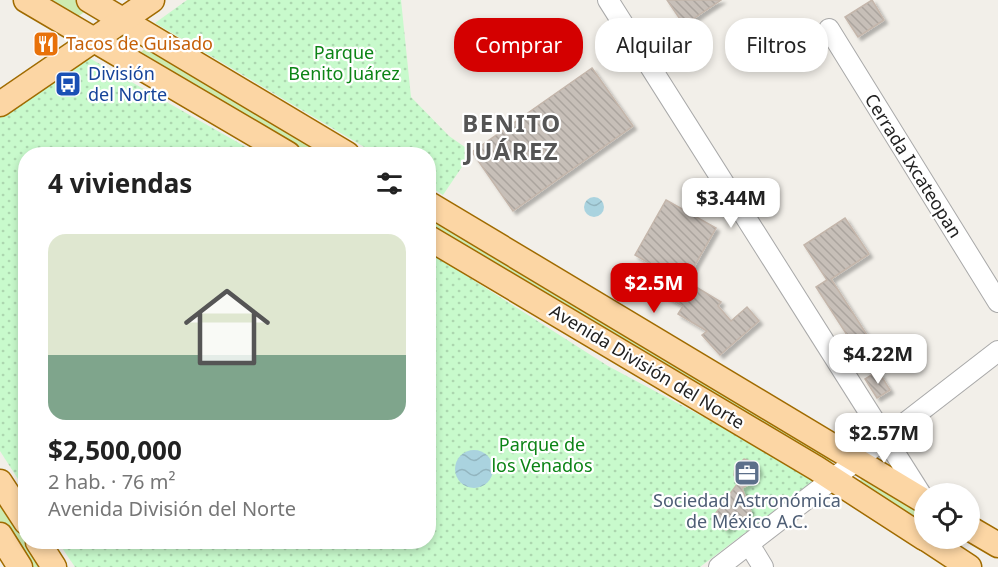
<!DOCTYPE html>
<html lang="es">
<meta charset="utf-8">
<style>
:root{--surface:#fff;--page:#f6f6f6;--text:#222;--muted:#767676;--line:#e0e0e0;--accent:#d40000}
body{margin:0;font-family:"Noto Sans",sans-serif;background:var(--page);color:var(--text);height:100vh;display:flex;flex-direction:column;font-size:22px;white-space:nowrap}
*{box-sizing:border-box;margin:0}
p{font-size:20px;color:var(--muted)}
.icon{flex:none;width:33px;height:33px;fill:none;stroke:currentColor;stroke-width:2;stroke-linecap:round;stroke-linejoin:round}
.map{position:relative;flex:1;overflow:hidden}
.drawer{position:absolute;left:18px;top:147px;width:418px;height:402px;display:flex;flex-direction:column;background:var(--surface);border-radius:24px;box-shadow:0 3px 9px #0003}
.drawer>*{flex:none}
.hud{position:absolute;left:454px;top:18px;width:453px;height:54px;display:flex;gap:12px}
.fabs{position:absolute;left:914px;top:483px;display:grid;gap:12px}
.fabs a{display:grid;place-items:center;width:66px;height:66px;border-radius:50%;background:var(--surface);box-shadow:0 3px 9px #0003;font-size:30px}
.price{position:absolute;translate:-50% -51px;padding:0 14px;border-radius:12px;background:#fff;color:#222;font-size:20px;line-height:39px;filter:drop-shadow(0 2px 3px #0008)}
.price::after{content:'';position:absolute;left:50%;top:36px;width:18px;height:14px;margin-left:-9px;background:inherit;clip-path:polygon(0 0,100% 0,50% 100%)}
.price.selected{background:var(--accent);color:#fff}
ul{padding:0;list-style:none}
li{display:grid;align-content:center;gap:12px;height:318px;padding:0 30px}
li+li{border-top:2px solid var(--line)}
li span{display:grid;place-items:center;height:186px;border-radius:18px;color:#555}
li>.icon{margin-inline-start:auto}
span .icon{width:108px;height:108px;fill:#fffc;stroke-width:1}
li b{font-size:26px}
h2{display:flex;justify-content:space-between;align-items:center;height:72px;padding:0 30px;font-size:26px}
.tag{padding:0 21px;border-radius:24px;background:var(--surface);box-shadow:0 3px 9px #0003;font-size:21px;line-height:54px}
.tag.selected{background:var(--accent);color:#fff}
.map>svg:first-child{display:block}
.grass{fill:#cdebb0}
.park{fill:url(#park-dots)}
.water{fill:url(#water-waves)}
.building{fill:url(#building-back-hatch);stroke:#c4b6ab;stroke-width:1.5;filter:url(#shadow)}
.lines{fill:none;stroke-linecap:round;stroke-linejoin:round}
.minor-casing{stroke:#a9a9a9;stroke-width:22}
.major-casing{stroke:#a06b00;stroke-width:27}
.minor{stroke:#fff;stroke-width:20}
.major{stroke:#fcd6a4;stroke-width:24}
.labels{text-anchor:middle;stroke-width:4.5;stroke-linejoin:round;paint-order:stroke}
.food-label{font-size:18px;fill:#c56008;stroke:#fff;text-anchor:start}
.park-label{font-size:18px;fill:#0c8416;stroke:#fff}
.transit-label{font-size:18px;fill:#164399;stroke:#fff;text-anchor:start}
.street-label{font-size:18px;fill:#222;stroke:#fff}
.service-label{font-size:18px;fill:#4e5e75;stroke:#fff}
.district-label{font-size:24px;font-weight:bold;letter-spacing:1.5px;fill:#555;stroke:#fff}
</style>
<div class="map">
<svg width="998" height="567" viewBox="0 0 998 567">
<defs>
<pattern id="park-dots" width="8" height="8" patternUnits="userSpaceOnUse" patternTransform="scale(1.5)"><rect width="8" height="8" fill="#c8facc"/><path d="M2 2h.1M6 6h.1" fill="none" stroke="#acd6af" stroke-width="1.8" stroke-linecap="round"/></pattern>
<pattern id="water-waves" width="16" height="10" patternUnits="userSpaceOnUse" patternTransform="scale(1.5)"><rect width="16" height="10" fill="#aad3df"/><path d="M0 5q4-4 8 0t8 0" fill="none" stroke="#92b5bf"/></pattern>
<pattern id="building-back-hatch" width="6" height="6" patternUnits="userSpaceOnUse" patternTransform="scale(1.5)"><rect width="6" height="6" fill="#c7bfb8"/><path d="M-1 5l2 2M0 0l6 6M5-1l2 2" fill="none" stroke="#aba49e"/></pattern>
<filter id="shadow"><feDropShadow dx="3.5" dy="3.5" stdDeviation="1.5" flood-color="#0004"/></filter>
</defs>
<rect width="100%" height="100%" fill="#f2efe9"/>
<g class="grass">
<path d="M45 0H78L90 8 76 18Z"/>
<path d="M148 46 330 154H310L141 52Z"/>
<path d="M429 213 839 458 825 465 429 226Z"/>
<path d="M866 476 912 504 924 524 853 485Z"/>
<path d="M0 500 43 567H29L0 521Z"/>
</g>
<g class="park">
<path d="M187 0H401L411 97 449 136 472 152 443 195 429 186V154H376L155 23Z"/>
<path d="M84 55 258 154H26L25 490 0 451V117Z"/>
<path d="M429 252 608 366 739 436 815 480 700 567H75L58 542H429Z"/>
</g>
<g class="water">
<circle cx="594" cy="207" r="10"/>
<circle cx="474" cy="469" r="19"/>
</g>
<g class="building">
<path d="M667 0H721L684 25Z"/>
<path d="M872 0 884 20 858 37 845 17Z"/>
<path d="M592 68 633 126 513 211 472 152Z"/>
<path d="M666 200 716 228 686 281 721 302 718 306 731 321 747 307 759 321 720 355 702 335 707 331 678 314 683 306 646 285 656 267 635 255Z"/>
<path d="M845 218 869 254 831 279 883 360 869 369 816 287 827 280 804 245Z"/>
<path d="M878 371 890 390 877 398 865 379Z"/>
<path d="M744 459 756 463 759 471 754 482 742 488 751 512 726 530 713 517 738 483 734 475 735 467Z"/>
</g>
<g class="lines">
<g class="minor-casing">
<g id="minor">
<path d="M608 0 924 499"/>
<path d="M829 29 998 302"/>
<path d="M749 544 763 567"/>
<path d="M719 567 998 351"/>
</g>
</g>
<g class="major-casing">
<g id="major">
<path d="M26 0 288 154"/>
<path d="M89 0 347 154"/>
<path d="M0 104 152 0"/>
<path d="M429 204 924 501"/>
<path d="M429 238 816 468 924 538"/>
<path d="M0 482 26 522"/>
<path d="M969 528 998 545"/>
<path d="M0 535 20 567"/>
<path d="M925 538 969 567"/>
<path d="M38 542 54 567"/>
</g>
</g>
<use href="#minor" class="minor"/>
<use href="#major" class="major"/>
</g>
<defs>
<g id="restaurant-square" transform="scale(1.35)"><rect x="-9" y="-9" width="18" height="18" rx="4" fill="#e8710a" stroke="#fff"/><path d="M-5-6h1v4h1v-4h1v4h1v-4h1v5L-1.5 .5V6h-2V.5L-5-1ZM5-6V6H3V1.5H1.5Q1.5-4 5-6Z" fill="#fff"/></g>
<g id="bus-square" transform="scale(1.35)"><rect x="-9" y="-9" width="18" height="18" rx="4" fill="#1a4fb4" stroke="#fff"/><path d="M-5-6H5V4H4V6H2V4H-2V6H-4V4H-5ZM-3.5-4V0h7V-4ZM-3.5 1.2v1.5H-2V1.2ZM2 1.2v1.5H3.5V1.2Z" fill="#fff"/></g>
<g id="office-square" transform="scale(1.35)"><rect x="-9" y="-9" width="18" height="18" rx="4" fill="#5c6f8a" stroke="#fff"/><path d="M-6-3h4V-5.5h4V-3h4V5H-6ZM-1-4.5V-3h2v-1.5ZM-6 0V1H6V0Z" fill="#fff"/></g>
</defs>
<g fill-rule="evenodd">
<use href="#restaurant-square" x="46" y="44"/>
<use href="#bus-square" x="68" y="84"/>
<use href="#office-square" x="747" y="473"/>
</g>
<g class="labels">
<g class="food-label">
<text x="66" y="50">Tacos de Guisado</text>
</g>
<g class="park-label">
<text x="344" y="59">Parque<tspan x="344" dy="21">Benito Juárez</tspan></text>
<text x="542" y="451">Parque de<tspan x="542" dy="21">los Venados</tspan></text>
</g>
<g class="transit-label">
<text x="88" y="80">División<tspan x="88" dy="21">del Norte</tspan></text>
</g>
<g class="street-label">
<text transform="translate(913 166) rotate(58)" y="6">Cerrada Ixcateopan</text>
<text transform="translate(647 367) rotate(31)" y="6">Avenida División del Norte</text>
</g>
<g class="service-label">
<text x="747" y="507">Sociedad Astronómica<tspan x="747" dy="21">de México A.C.</tspan></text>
</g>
<g class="district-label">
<text x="512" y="132">BENITO<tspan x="512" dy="28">JUÁREZ</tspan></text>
</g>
</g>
</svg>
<div class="fabs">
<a><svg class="icon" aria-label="locate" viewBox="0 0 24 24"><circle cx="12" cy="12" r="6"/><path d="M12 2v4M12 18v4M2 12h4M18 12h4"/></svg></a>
</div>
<b class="price" style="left:731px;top:229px">$3.44M</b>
<b class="price selected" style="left:654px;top:314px">$2.5M</b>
<b class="price" style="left:878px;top:385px">$4.22M</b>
<b class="price" style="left:884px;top:464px">$2.57M</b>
<div class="hud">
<a class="tag selected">Comprar</a>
<a class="tag">Alquilar</a>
<a class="tag">Filtros</a>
</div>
<section class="drawer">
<h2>4 viviendas<svg class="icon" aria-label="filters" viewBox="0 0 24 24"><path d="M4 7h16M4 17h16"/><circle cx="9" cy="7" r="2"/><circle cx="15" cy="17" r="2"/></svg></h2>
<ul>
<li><span style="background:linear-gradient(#dfe7d0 65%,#7fa58c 0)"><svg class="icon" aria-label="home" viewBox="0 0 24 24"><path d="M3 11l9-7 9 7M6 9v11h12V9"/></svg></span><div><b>$2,500,000</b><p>2 hab. · 76 m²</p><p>Avenida División del Norte</p></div></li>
</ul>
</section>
</div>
